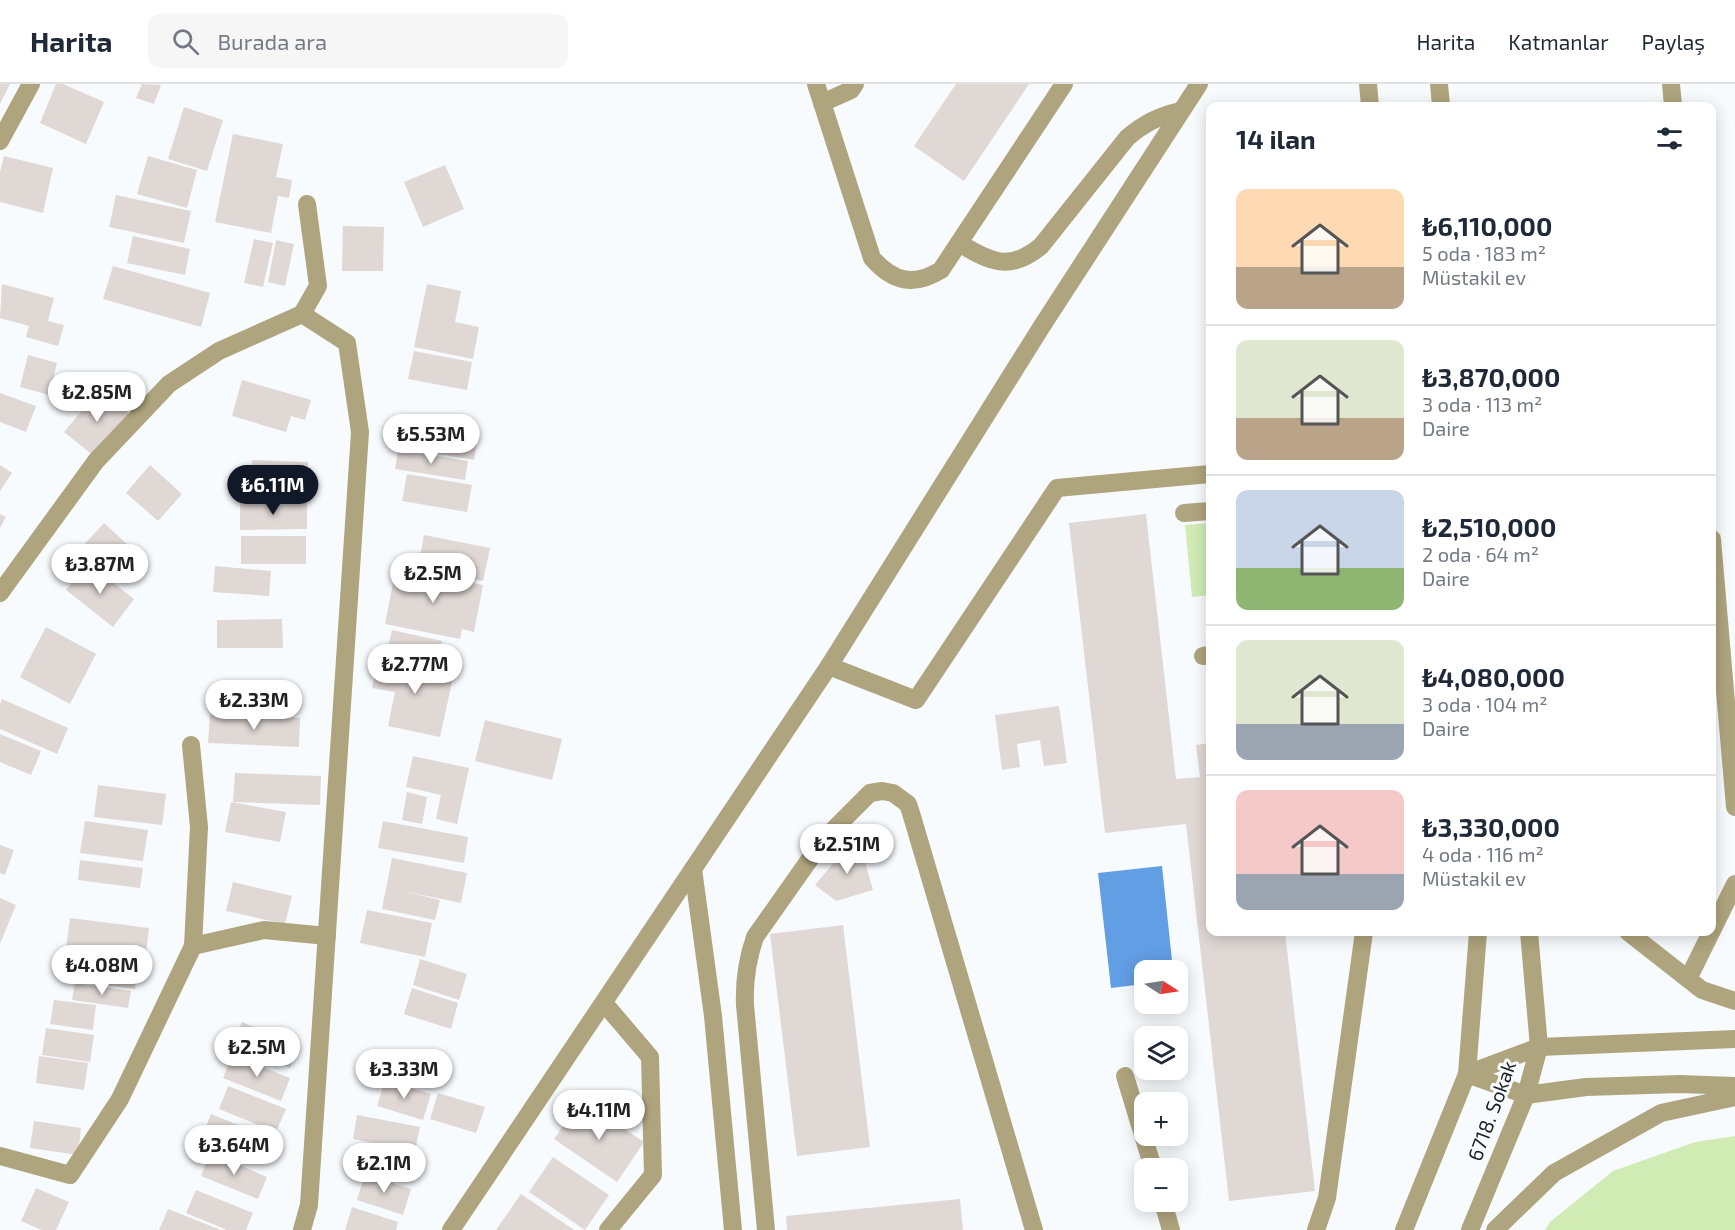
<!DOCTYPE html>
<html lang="tr">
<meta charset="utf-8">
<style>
:root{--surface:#fff;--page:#f6f6f7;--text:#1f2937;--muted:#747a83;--line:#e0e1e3;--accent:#111827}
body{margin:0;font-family:"Exo 2",sans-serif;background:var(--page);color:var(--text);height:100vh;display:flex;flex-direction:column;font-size:22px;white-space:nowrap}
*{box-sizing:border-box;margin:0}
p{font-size:20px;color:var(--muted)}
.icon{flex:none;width:33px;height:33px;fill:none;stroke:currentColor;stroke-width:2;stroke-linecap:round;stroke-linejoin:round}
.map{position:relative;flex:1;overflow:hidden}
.sheet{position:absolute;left:1206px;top:18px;width:510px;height:834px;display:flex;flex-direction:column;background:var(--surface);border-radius:12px;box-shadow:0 3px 15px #0003}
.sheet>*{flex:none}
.needle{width:39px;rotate:102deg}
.fabs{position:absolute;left:1134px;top:876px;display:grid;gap:12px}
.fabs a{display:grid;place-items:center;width:54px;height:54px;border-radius:12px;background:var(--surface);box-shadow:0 3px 15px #0003;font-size:30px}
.price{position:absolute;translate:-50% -51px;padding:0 14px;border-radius:21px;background:#fff;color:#222;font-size:20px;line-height:39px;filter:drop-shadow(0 2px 3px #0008)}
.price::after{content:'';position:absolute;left:50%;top:36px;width:18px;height:14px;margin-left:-9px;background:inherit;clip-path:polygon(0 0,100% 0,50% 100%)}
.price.on{background:var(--accent);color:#fff}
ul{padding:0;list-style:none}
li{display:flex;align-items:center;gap:18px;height:150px;padding:0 30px}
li+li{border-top:2px solid var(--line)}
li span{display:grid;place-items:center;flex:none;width:168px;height:120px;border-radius:12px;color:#555}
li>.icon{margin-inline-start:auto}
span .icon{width:72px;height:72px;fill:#fffc;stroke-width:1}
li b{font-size:26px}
h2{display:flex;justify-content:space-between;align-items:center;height:72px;padding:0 30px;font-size:26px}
header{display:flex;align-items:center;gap:36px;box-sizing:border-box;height:84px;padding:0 30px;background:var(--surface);border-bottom:2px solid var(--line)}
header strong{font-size:28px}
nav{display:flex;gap:33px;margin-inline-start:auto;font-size:21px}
.search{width:420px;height:54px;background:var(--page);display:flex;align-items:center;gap:15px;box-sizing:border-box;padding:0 21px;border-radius:12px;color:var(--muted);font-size:22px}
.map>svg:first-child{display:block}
.green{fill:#d1ebb5}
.water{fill:#629ee4}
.building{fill:#dfd8d5}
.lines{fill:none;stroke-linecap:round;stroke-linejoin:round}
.minor{stroke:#aea47d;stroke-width:18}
.labels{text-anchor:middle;stroke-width:6;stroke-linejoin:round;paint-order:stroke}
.street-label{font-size:20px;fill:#1b1e1f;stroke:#f8fbfe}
</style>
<header>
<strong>Harita</strong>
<div class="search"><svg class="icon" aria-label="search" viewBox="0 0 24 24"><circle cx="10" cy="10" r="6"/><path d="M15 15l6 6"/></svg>Burada ara</div>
<nav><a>Harita</a><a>Katmanlar</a><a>Paylaş</a></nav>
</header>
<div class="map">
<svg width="1735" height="1146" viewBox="0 0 1735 1146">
<rect width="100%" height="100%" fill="#f8fbfe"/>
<g class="green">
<path d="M1210 439V511L1192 513 1185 441Z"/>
<path d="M1735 1052V1146H1545L1550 1138 1613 1087 1695 1058Z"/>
</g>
<path class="water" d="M1162 782 1173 886H1144V900L1111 904 1098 789Z"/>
<g class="building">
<path d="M0 0H10L0 20Z"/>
<path d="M56 0H63L104 18 86 60 40 39Z"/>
<path d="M142 0 161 1 154 20 136 14Z"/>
<path d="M956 0H1029L964 97 914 62Z"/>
<path d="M184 23 223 36 207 87 168 75Z"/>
<path d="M233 50 283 60 276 93 292 96 289 114 278 112 271 149 215 138Z"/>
<path d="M4 72 53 84 43 129 0 118V88Z"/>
<path d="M148 72 197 86 187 124 137 110Z"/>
<path d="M445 81 464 125 423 143 404 98Z"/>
<path d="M116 111 191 127 184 159 109 143Z"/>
<path d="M343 142 384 143 383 187H342Z"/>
<path d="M133 152 190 165 185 191 127 179Z"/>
<path d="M254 155 273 159 263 203 244 199Z"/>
<path d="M276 156 294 160 285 202 268 198Z"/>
<path d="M113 182 210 209 201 243 103 215Z"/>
<path d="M2 200 54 214 48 237 64 241 58 262 26 253 29 242 0 234Z"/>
<path d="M427 200 461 207 455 238 479 243 473 275 414 263Z"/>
<path d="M414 267 472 278 467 306 408 295Z"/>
<path d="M28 271 57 279 49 311 20 303Z"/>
<path d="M242 296 311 316 305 336 291 332 286 348 232 332Z"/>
<path d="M100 305 130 330 95 373 64 348Z"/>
<path d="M0 309 36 322 26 348 0 338Z"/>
<path d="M408 335 479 347 474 376 403 364Z"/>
<path d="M398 366 468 377 465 396 395 385Z"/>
<path d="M252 376 308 378 306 417 250 415Z"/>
<path d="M0 381 12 389 0 407Z"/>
<path d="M150 381 182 410 158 437 126 409Z"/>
<path d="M407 390 472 401 467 428 402 417Z"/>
<path d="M240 419H307V445L240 446Z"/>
<path d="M0 430 6 433 0 444Z"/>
<path d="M1146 430 1176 695 1200 693 1196 661 1210 659V848H1285L1315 1107 1229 1117 1186 740 1105 749 1069 439Z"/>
<path d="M104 439 144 476 122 500 82 463Z"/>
<path d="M424 451 490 464 483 497 418 484Z"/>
<rect x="241" y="452" width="65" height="28"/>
<path d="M88 479 134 515 113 543 66 506Z"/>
<path d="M215 482 271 487 269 512 213 508Z"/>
<path d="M396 484 483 501 474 548 462 545 460 555 385 540Z"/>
<path d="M282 535 283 564H217V536Z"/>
<path d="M46 543 96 570 70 620 20 593Z"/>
<path d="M392 546 442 557 437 583 386 572Z"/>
<path d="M379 573 454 589 440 653 388 642 395 608 372 604Z"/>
<path d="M2 615 68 644 57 670 0 645V620Z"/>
<path d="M1059 622 1067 679 1044 682 1040 656 1017 660 1020 683 1002 686 995 631Z"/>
<path d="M210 630 300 634 299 663 208 659Z"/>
<path d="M485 636 562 655 552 696 475 677Z"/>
<path d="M0 650 41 667 31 691 0 678Z"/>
<path d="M413 672 469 684 457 740 436 735 441 711 406 703Z"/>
<path d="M235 689 321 692 320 721 233 718Z"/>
<path d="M98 701 166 710 162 741 94 733Z"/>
<path d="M407 708 427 713 422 740 402 736Z"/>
<path d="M231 718 286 728 280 758 225 748Z"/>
<path d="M85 737 148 746 143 777 80 769Z"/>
<path d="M383 737 468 753 464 779 378 764Z"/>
<path d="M857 751 873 806 836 817 815 801Z"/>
<path d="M0 761 14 766 5 791 0 789Z"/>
<path d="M392 774 467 789 461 819 403 807 440 816 435 836 382 825Z"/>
<path d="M80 776 143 784 140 804 78 796Z"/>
<path d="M233 798 292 812 285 840 226 827Z"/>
<path d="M0 814 16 821 0 860Z"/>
<path d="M367 826 432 839 425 873 360 859Z"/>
<path d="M70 834 149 844 145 876 66 866Z"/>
<path d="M843 841 870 1063 797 1072 770 850Z"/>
<path d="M67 869 142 879 140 888H137L135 905 64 896Z"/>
<path d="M420 875 467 890 459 916 413 901Z"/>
<path d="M75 899 131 907 128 924 72 916Z"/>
<path d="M412 904 458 919 451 945 404 930Z"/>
<path d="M54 916 96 921 93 946 50 940Z"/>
<path d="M242 938 299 961 290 984 232 961Z"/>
<path d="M46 944 94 951 90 978 42 971Z"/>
<path d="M232 971 290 994 281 1017 223 994Z"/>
<path d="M39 972 88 979 84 1006 36 999Z"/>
<path d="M385 996 431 1010 423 1036 377 1022Z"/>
<path d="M228 1002 286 1025 276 1048 219 1025Z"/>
<path d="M438 1009 485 1023 476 1049 430 1035Z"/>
<path d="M581 1016 644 1058 617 1098 554 1055Z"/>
<path d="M211 1030 268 1053 259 1076 202 1053Z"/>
<path d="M357 1031 420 1043 415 1067 353 1055Z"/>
<path d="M34 1037 81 1044 78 1071 30 1064Z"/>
<path d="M357 1060 415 1073 410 1095 352 1083Z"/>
<path d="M210 1069 267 1093 258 1115 201 1092Z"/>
<path d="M553 1073 609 1111 585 1146 529 1108Z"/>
<path d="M365 1090 411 1105 403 1131 357 1116Z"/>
<path d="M36 1104 69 1118 56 1146H42L21 1137Z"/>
<path d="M196 1106 253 1129 246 1146H227L186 1129Z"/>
<path d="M521 1110 574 1146H496Z"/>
<path d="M960 1115 963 1146H787L786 1132Z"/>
<path d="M352 1123 398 1138 396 1146H345Z"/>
<path d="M168 1125 221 1146H159Z"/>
</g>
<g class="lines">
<g class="minor">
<path d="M816 0 872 174C893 198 914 203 941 186L1064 0"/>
<path d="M1368 0 1370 22"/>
<path d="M1439 0 1441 22"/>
<path d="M1671 0 1673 22"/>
<path d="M822 19 851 6 855 0"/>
<path d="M0 57 31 0"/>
<path d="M959 159C990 178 1010 188 1041 162L1127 54C1144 39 1160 31 1181 27"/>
<path d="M302 230 318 202 307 120"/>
<path d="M1184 429 1210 427"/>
<path d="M1712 455 1735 723"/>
<path d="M0 509 96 377 169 300 219 267 302 230 347 259 360 348 309 1121 302 1146"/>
<path d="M1203 572 1210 571"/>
<path d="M829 582 916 616 1057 404 1210 390"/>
<path d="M191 661 199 743 193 862 264 846 327 852"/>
<path d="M693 785 713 932 733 1146"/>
<path d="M1628 848 1702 906 1735 917"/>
<path d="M1688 895 1735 800"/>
<path d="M604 919 650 973 653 1091 608 1146"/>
<path d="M1467 990 1539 963 1735 955"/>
<path d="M1467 990 1526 1011 1586 1003 1680 1000 1735 1002"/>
<path d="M1125 992 1153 1084"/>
<path d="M0 1072 70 1091 120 1015 193 862"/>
<path d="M1163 1118 1171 1146"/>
<path d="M451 1146 829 582 1042 242 1199 0"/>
<path d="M766 1146 745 921C744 897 747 876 755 853L824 755 870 709 882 707 893 709 908 720 911 729 1034 1146"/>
<path d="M1316 1146 1327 1114 1364 848"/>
<path d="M1404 1146 1467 990 1478 848"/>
<path d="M1470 1146 1526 1011 1539 963 1529 848"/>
<path d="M1495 1146 1554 1089 1661 1029 1735 1013"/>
</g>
</g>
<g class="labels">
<g class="street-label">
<text transform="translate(1492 1027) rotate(-70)" y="7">6718. Sokak</text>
</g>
</g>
</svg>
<div class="fabs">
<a><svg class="needle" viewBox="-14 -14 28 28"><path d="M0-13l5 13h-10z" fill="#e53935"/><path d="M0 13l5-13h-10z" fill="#747a83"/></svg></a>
<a><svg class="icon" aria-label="layers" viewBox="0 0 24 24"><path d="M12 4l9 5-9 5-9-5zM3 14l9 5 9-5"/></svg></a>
<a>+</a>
<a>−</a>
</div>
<b class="price" style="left:97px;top:339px">₺2.85M</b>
<b class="price" style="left:431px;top:381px">₺5.53M</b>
<b class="price on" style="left:273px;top:432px">₺6.11M</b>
<b class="price" style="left:100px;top:511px">₺3.87M</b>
<b class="price" style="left:433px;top:520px">₺2.5M</b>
<b class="price" style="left:415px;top:611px">₺2.77M</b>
<b class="price" style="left:254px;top:647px">₺2.33M</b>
<b class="price" style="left:847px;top:791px">₺2.51M</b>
<b class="price" style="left:102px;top:912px">₺4.08M</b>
<b class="price" style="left:257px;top:994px">₺2.5M</b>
<b class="price" style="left:404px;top:1016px">₺3.33M</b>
<b class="price" style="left:599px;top:1057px">₺4.11M</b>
<b class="price" style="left:234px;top:1092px">₺3.64M</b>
<b class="price" style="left:384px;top:1110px">₺2.1M</b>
<section class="sheet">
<h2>14 ilan<svg class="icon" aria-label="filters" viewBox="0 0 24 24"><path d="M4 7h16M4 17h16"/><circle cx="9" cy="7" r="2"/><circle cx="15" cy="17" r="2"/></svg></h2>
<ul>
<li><span style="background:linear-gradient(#ffd9b3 65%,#b9a48a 0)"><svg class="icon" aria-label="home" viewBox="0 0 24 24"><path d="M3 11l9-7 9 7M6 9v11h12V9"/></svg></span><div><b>₺6,110,000</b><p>5 oda · 183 m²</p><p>Müstakil ev</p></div></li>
<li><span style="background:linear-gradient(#dfe7d0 65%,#b9a48a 0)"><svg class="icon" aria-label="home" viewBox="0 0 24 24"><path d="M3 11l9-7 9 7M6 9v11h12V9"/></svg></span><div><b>₺3,870,000</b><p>3 oda · 113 m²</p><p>Daire</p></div></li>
<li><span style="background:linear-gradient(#c9d6e8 65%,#8fb573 0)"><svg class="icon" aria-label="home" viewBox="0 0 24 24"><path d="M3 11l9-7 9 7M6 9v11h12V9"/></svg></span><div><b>₺2,510,000</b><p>2 oda · 64 m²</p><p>Daire</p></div></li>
<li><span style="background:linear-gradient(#dfe7d0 70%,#9aa5b1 0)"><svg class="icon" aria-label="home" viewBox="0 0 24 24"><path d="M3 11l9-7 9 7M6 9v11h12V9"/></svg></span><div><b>₺4,080,000</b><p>3 oda · 104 m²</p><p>Daire</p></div></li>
<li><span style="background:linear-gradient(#f6c9c9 70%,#9aa5b1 0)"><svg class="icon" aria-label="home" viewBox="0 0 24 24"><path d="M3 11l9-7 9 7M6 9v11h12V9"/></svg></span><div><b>₺3,330,000</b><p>4 oda · 116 m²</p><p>Müstakil ev</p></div></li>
</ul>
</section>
</div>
